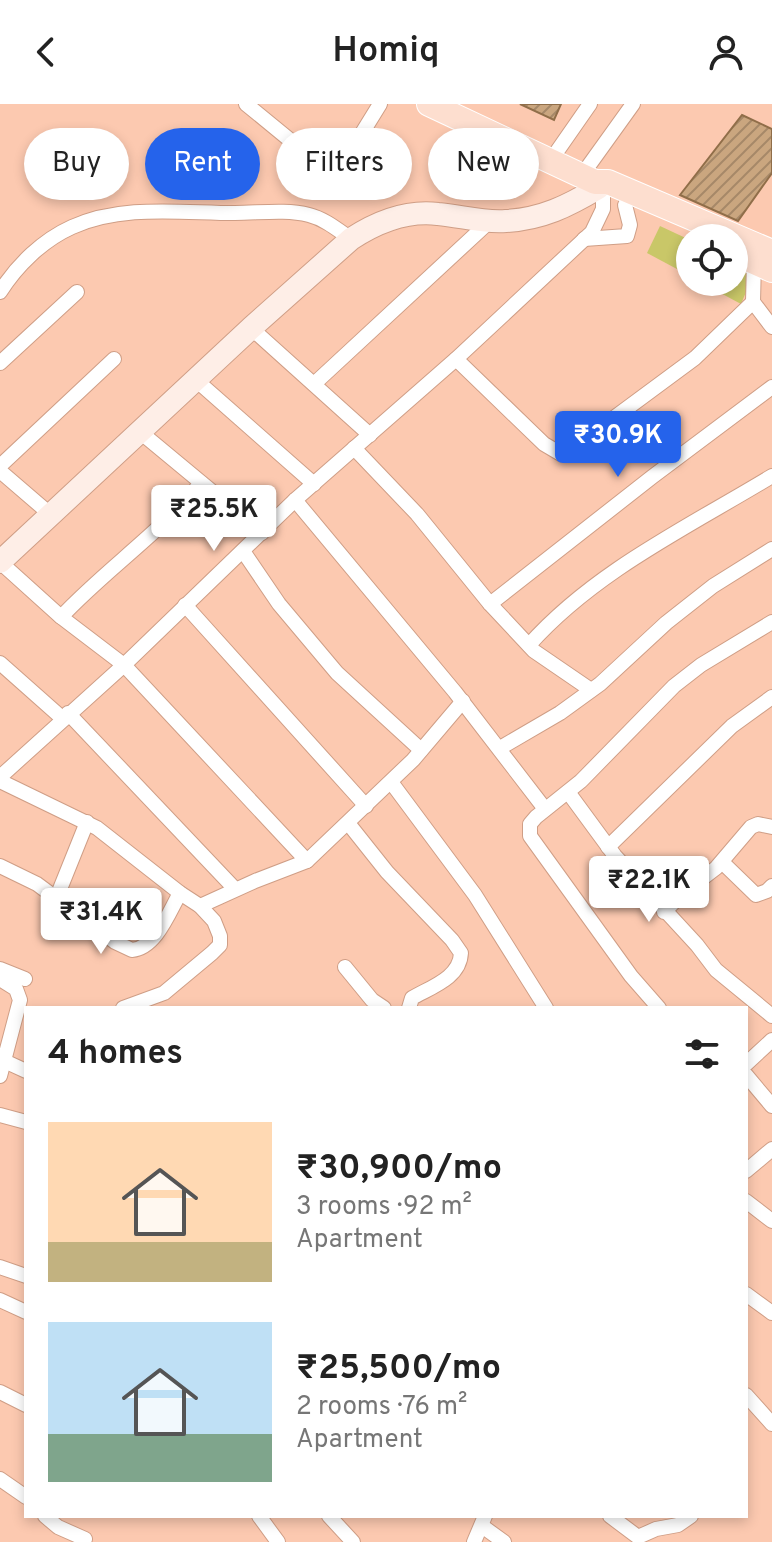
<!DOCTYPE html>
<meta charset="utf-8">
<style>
:root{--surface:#fff;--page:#f2f2f2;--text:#222;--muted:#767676;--accent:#2563eb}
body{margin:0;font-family:Overpass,sans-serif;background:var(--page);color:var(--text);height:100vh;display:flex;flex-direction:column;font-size:30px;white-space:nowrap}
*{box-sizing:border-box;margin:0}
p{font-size:26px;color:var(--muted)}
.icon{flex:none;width:44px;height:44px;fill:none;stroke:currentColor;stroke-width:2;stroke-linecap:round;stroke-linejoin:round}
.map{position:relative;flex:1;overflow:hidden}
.sheet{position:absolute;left:24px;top:902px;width:724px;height:512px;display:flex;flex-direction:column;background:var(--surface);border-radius:0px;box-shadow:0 4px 12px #0003}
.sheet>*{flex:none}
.top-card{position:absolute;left:24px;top:24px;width:724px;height:72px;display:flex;gap:16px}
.fabs{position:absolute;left:676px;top:120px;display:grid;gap:16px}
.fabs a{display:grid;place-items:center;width:72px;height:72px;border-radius:50%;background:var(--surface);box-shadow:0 4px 12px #0003;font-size:40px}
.price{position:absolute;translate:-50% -68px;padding:0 18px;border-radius:8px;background:#fff;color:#222;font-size:26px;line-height:52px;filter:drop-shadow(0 2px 4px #0008)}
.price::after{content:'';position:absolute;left:50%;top:48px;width:24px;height:18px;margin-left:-12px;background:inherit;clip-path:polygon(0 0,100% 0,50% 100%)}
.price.current{background:var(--accent);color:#fff}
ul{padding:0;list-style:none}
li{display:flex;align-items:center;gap:24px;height:200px;padding:0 24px}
li span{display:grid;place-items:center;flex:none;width:224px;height:160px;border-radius:0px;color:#555}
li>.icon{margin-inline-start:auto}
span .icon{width:96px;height:96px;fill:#fffc;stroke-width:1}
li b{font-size:34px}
h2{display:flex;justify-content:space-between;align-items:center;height:96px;padding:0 24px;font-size:34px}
.pill{padding:0 28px;border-radius:36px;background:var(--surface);box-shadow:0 4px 12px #0003;font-size:28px;line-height:72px}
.pill.current{background:var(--accent);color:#fff}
header{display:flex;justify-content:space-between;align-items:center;height:104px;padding:0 24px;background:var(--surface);font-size:36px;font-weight:600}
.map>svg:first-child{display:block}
.green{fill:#c9c768}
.building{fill:url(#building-hatch);stroke:#906e49;stroke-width:2}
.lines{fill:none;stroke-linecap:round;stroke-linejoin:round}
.street-casing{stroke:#cf9e86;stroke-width:16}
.secondary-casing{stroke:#cf9e86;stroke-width:24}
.primary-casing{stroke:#fff;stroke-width:26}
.street{stroke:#fff;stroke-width:14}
.secondary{stroke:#feeee7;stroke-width:22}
.primary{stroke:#fddecf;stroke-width:24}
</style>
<header><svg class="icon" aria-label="back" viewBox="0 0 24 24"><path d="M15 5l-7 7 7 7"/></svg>Homiq<svg class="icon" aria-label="person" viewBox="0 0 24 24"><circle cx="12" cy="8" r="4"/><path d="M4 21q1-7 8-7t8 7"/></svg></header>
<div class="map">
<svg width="772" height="1438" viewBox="0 0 772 1438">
<defs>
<pattern id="building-hatch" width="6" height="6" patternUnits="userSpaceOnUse" patternTransform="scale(2)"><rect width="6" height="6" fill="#caa67f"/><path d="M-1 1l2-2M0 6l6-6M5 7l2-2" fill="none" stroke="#a68868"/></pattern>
</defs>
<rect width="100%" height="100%" fill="#fcc9b0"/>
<g class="green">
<path d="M660 122 690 136V172L647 149Z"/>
<path d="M734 156C753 174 751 177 741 200L700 178H734Z"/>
</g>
<g class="building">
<path d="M520 0H561L554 16Z"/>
<path d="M742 11 772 25V69L738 117 680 91Z"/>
</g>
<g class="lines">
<g class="street-casing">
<g id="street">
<path d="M246 0 335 73 380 0"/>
<path d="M551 56 590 0"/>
<path d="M582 71 633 0"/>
<path d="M584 135 627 132 630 121 625 101"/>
<path d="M754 158 753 198 772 223"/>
<path d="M0 188C17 161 43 136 72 123 122 100 182 109 235 109 259 109 286 105 309 111 325 115 338 126 351 135"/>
<path d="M251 224 370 331"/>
<path d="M456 255 544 340 561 350 572 345 695 254 753 198"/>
<path d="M0 259 77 188"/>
<path d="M196 276 314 380"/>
<path d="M314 280 490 117"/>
<path d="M139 327 262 429"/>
<path d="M354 344 417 410 490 500 534 547 591 586"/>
<path d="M0 362 114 255"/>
<path d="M0 367 50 410"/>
<path d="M295 396 455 588 545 705"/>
<path d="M243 447 279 500 337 569 421 646"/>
<path d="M0 458 61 513 124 561 307 757"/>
<path d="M490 500 652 373 772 283"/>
<path d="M185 501 366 702"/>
<path d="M61 513C105 466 160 429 201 379"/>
<path d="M529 541C595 467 688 423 772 372"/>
<path d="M0 559 62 614"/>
<path d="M68 609 235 785"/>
<path d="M500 644 560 609 600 580 666 519 713 482 772 445"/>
<path d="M0 673 124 561 295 396 456 255 592 128 603 105V92"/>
<path d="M0 677 97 724 180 789 200 802 214 817 220 832V841L212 849 164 889 123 904"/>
<path d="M391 678 475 791 546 904"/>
<path d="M568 688 615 752 697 841 716 866 772 912"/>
<path d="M348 719 387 768 452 836 461 849C460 874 431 883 412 894L409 904"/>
<path d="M608 743 732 622 772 593"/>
<path d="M722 758 756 791 767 787 772 782"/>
<path d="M0 762 37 780 115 838 132 846C156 844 169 808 180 789"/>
<path d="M56 795 87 718"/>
<path d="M200 802 255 777 307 757 413 656 463 597"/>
<path d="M664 808 682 790 716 764 751 723 758 720 772 723"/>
<path d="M345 863 372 896 384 904"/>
<path d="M0 865 25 875"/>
<path d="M0 875 16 885 20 896 0 972"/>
<path d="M659 904 631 872 530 732V720L536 713 581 677 674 582 701 561 772 518"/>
<path d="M0 955 26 967"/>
<path d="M746 960 772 936"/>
<path d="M746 971 772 1002"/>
<path d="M0 1011 26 1018"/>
<path d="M746 1067 772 1045"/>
<path d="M746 1097 772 1117"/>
<path d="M0 1163 26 1172"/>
<path d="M746 1190 772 1209"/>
<path d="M0 1196 26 1208"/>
<path d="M0 1288 26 1301"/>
<path d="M746 1291 772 1320"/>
<path d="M0 1375 26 1393"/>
<path d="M45 1412 58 1423 85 1435"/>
<path d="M259 1412 278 1438"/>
<path d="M329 1412 353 1438"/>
<path d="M610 1412 638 1433 656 1425 678 1421 691 1412"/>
<path d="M482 1422 504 1438"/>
<path d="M474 1438 485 1412"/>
</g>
</g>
<g class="secondary-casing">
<path id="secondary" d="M0 458 251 224 351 135C377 118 406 106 438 110 461 112 483 119 506 117 542 115 568 102 598 84"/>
</g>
<g class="primary-casing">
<g id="primary">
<path d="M429 0 595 78H608L772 148"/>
<path d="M734 149 772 166"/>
</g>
</g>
<use href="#street" class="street"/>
<use href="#secondary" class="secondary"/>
<use href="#primary" class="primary"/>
</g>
</svg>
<div class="fabs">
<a><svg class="icon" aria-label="locate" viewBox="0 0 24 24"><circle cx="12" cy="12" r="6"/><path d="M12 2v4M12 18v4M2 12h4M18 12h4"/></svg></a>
</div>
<b class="price current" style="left:618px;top:375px">₹30.9K</b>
<b class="price" style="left:214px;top:449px">₹25.5K</b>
<b class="price" style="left:649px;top:820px">₹22.1K</b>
<b class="price" style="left:101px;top:852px">₹31.4K</b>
<div class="top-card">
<a class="pill">Buy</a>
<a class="pill current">Rent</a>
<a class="pill">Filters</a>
<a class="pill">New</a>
</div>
<section class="sheet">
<h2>4 homes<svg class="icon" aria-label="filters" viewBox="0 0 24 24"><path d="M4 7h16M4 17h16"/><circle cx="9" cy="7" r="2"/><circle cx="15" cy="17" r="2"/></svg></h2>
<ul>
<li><span style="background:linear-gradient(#ffd9b3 75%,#c2b280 0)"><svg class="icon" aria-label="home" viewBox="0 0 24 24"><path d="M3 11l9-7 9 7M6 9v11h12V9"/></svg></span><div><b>₹30,900/mo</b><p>3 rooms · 92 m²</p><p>Apartment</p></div></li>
<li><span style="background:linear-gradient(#bfe0f5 70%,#7fa58c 0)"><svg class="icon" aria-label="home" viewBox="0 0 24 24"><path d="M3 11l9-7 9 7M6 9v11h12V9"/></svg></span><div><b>₹25,500/mo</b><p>2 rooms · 76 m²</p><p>Apartment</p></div></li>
</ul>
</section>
</div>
